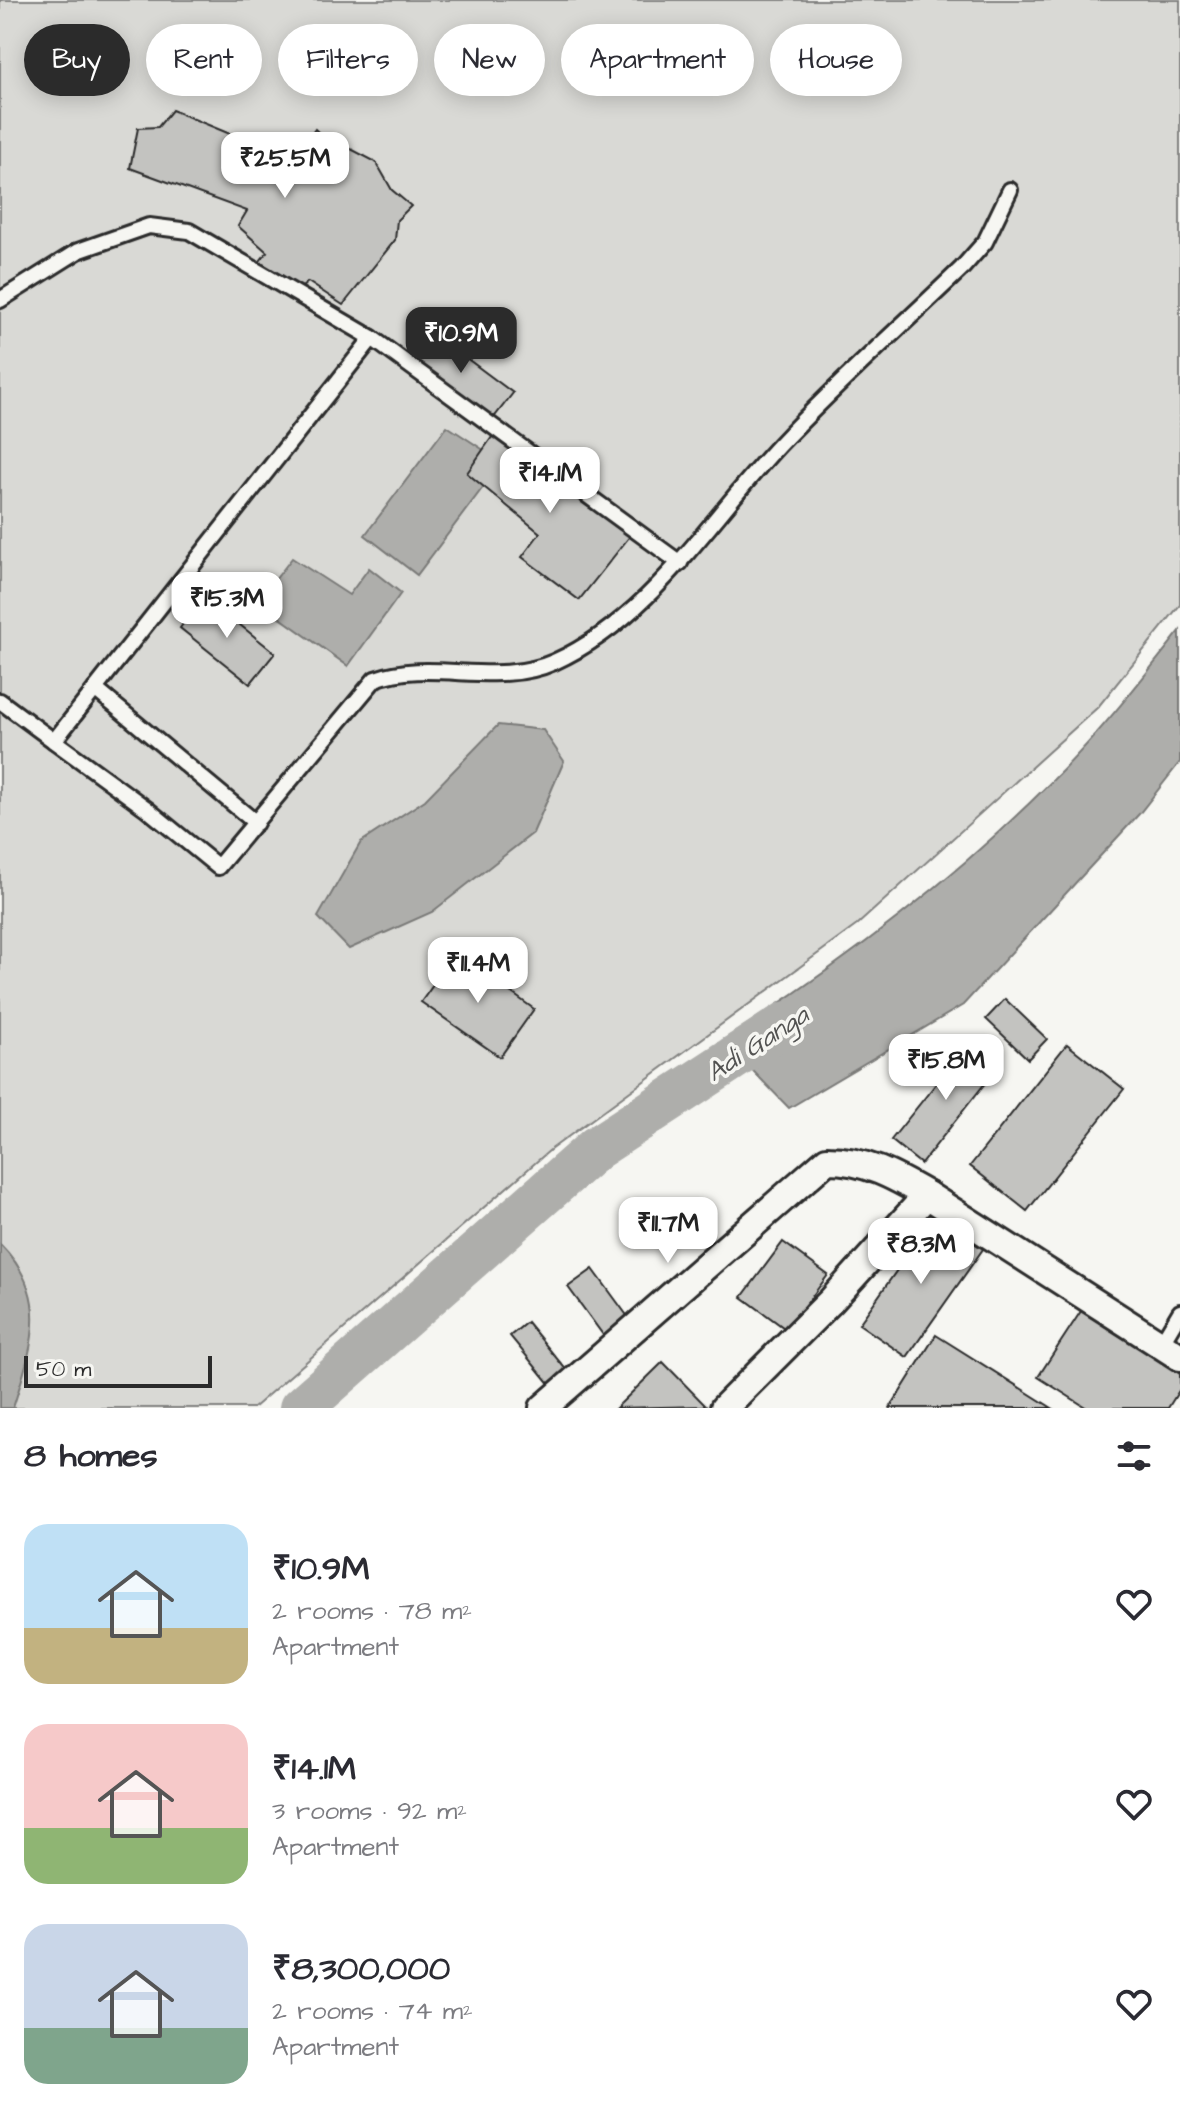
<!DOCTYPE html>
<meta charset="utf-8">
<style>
:root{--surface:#fff;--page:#f7f7f7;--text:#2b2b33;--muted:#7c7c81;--accent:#2b2b2b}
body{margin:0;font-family:"Architects Daughter",sans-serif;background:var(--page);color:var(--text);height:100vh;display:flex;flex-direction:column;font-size:30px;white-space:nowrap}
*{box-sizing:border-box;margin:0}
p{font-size:26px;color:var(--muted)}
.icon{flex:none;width:44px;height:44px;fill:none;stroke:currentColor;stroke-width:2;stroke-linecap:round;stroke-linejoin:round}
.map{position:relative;height:1408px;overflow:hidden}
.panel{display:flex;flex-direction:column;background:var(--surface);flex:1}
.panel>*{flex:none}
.hud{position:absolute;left:24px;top:24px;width:1132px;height:72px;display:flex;gap:16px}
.scale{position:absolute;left:24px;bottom:20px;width:188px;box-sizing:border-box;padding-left:8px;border:4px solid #2b2b2b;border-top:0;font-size:22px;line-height:28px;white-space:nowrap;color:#2b2b2b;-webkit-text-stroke:6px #f6f6f2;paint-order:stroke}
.price{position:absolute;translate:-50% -68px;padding:0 18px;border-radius:16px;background:#fff;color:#222;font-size:26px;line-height:52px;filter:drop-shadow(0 2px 4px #0008)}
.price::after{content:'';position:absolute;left:50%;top:48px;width:24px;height:18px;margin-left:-12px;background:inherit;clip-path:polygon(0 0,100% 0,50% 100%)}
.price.on{background:var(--accent);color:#fff}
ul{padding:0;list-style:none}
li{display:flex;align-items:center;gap:24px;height:200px;padding:0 24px}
li span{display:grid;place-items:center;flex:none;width:224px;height:160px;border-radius:24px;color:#555}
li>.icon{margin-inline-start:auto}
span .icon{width:96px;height:96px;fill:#fffc;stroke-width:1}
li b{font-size:34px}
h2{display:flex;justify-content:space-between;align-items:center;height:96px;padding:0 24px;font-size:34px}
.tag{padding:0 28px;border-radius:36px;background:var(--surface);box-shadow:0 4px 20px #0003;font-size:28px;line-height:72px}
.tag.on{background:var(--accent);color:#fff}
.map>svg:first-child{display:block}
.green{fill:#d9d9d5;stroke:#828280;stroke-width:2}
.water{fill:#aeaeab;stroke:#7a7a78;stroke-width:2}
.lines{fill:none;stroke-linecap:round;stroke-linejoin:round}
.river{stroke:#aeaeab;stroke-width:44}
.building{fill:#c3c3c0;stroke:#2b2b2b;stroke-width:2}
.lane-casing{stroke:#2b2b2b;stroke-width:20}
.street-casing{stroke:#2b2b2b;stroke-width:32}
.lane{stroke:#f6f6f2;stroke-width:14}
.street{stroke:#f6f6f2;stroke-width:26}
.labels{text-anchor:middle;stroke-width:7;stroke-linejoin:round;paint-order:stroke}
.water-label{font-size:26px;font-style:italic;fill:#525251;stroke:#f6f6f2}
</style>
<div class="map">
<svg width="1180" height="1408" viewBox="0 0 1180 1408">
<rect width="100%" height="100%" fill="#f6f6f2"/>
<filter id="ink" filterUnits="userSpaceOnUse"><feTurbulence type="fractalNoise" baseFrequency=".0125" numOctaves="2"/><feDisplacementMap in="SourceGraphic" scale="16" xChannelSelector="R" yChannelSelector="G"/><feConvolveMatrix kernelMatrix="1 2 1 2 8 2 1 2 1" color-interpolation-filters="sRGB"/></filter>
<g filter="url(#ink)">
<path class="green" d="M0 0H1180V605L1098 707 857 925 550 1150 253 1408H0Z"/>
<g class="water">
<path d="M447 426 502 462 417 575 365 535Z"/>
<path d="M292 558 349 595 369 568 401 593 348 666 258 602Z"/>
<path d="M1180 631V762L1139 814 963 1005 789 1108 723 1040C840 966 951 882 1049 784 1096 738 1139 683 1180 631Z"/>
<path d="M498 725 543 730 564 761 533 833 432 912 349 949 318 917 361 842 425 800Z"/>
<path d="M0 1244C52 1296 32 1347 13 1408H0Z"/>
</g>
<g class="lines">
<path class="river" d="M301 1408 596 1148 787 1023"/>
</g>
<g class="building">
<path d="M172 110 293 160 315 129 334 148 351 149 376 162 392 190 411 206 397 220 395 240 343 305 308 282 288 299 257 265 267 252 238 226 247 211 130 168 138 128 158 127Z"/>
<path d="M430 331 513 393 492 420 408 358Z"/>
<path d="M499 427 630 536 579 600 522 557 540 533 467 473Z"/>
<path d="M204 596 275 653 250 684 180 628Z"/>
<path d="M456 953 534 1009 500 1057 421 1002Z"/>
<path d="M1005 999 1047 1039 1028 1059 986 1019Z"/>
<path d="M971 1040 1001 1063 921 1164 891 1140Z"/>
<path d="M1067 1044 1124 1089 1027 1211 970 1166Z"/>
<path d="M935 1216 983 1249 907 1357 859 1324Z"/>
<path d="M783 1242 828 1275 787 1330 742 1297Z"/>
<path d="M593 1269 634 1325 609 1343 568 1287Z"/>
<path d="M1081 1311 1180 1374V1389L1168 1408H1087L1038 1377Z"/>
<path d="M527 1322 568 1372 551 1386 510 1336Z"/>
<path d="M936 1335 1052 1408H890Z"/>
<path d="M663 1362 706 1406 616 1408Z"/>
</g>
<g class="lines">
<g class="lane-casing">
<g id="lane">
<path d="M0 300 78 251 149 226 189 231 372 338 680 563"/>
<path d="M95 689 256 823"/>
<path d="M0 701 54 741 372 338"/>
<path d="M54 741 147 809 218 867 375 679C432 658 496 688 554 662 651 618 708 521 779 445 837 383 901 327 962 268L985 242 1010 190"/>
<path d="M1161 1344 1180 1312"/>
</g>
</g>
<g class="street-casing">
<g id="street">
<path d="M543 1408 827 1160C866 1160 894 1176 927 1195"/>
<path d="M724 1408 831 1301 927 1195 1180 1357"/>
</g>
</g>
<use href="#lane" class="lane"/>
<use href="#street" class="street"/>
</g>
</g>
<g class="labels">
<g class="water-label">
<text transform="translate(757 1043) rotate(-33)" y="9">Adi Ganga</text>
</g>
</g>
</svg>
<div class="scale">50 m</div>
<b class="price" style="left:285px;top:200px">₹25.5M</b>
<b class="price on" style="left:461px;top:375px">₹10.9M</b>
<b class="price" style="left:550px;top:515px">₹14.1M</b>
<b class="price" style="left:227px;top:640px">₹15.3M</b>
<b class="price" style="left:478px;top:1005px">₹11.4M</b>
<b class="price" style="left:946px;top:1102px">₹15.8M</b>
<b class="price" style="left:668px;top:1265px">₹11.7M</b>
<b class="price" style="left:921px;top:1286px">₹8.3M</b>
<div class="hud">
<a class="tag on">Buy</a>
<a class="tag">Rent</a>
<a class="tag">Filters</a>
<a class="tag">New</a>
<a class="tag">Apartment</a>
<a class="tag">House</a>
</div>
</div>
<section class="panel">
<h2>8 homes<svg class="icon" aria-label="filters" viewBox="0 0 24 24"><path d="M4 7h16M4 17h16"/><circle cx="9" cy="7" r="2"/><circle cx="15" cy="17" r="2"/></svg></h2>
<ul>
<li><span style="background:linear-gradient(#bfe0f5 65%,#c2b280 0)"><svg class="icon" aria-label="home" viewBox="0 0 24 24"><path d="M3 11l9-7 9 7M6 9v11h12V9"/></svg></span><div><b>₹10.9M</b><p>2 rooms · 78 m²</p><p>Apartment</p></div><svg class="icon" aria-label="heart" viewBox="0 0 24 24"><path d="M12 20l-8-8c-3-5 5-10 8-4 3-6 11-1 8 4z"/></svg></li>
<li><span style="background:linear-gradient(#f6c9c9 65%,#8fb573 0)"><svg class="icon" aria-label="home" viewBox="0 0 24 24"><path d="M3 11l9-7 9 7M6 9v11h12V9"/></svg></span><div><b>₹14.1M</b><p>3 rooms · 92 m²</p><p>Apartment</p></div><svg class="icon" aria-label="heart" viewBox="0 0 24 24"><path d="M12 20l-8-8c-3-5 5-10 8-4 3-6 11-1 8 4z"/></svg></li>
<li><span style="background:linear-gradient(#c9d6e8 65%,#7fa58c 0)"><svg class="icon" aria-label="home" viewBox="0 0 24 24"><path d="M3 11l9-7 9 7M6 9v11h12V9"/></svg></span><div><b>₹8,300,000</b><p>2 rooms · 74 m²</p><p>Apartment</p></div><svg class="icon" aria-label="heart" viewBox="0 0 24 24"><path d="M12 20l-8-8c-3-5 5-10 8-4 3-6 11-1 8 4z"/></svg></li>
</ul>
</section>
